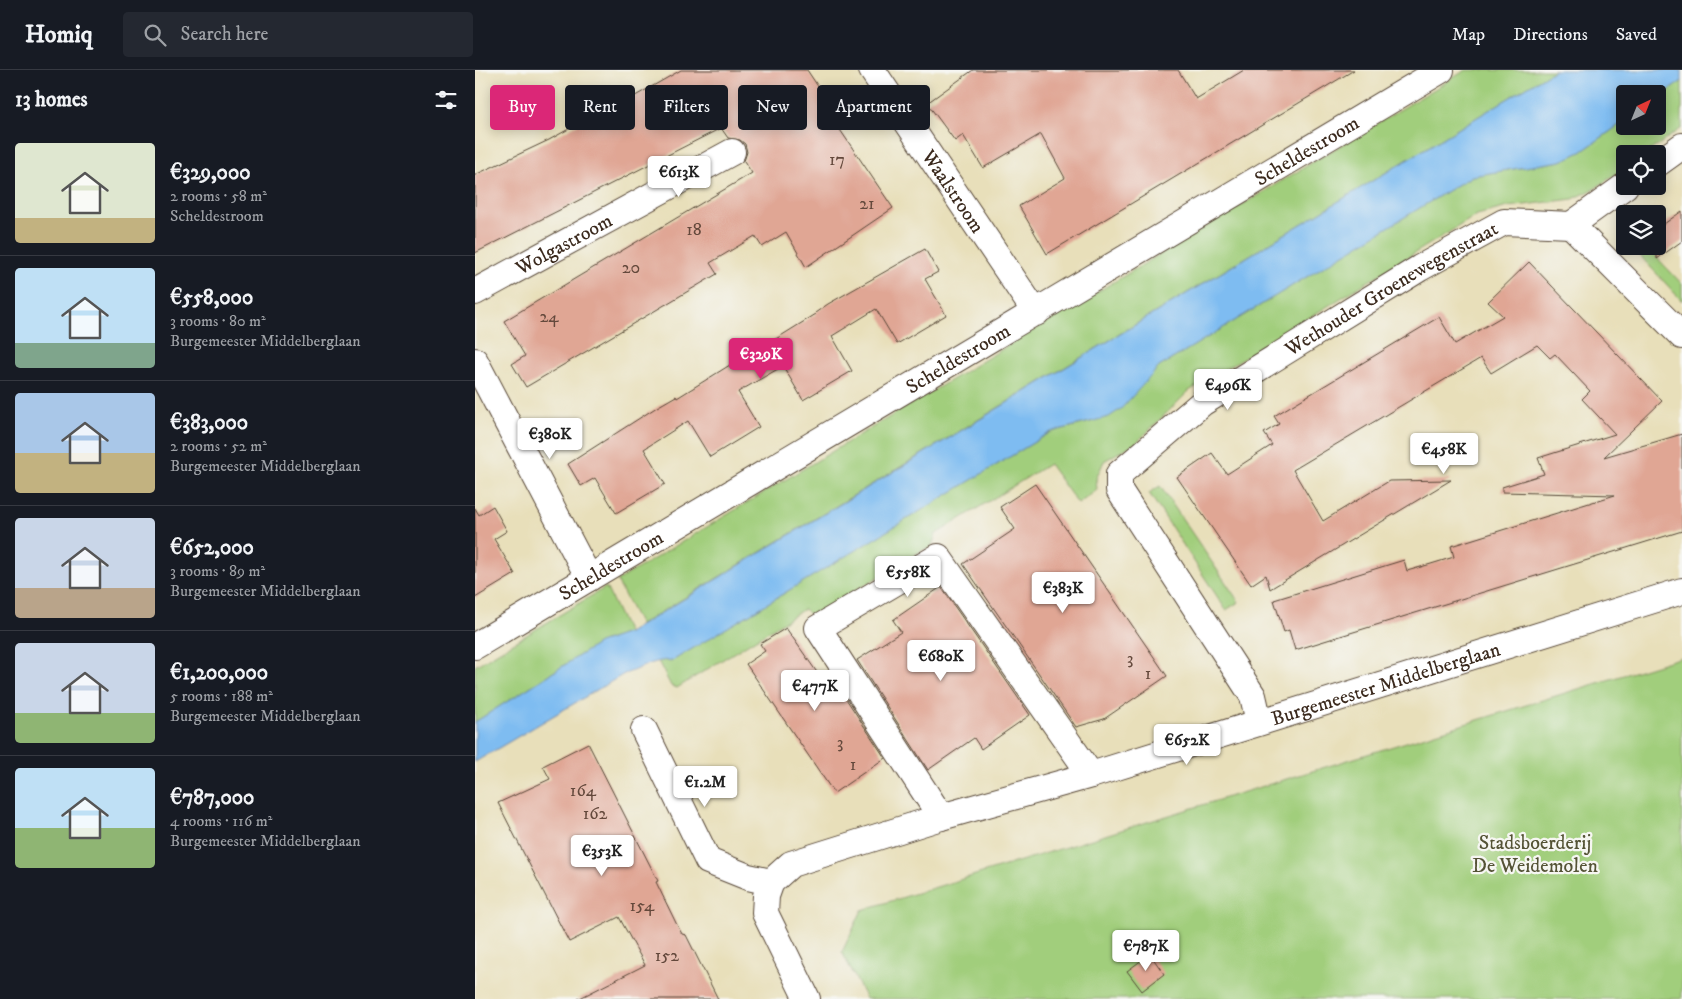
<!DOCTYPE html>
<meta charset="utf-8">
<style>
:root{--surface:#171b24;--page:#242831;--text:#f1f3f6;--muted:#9ea1a6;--line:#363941;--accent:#db2777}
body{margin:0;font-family:"IM FELL DW Pica",serif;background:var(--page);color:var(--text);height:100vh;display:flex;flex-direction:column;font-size:19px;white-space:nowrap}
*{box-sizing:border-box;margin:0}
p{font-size:16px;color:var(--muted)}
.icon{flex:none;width:28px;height:28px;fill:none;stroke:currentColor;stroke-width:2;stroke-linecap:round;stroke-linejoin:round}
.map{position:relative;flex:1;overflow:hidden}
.side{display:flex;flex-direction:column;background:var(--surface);width:475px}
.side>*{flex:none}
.hud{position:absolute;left:15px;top:15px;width:475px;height:45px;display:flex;gap:10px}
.needle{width:32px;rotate:43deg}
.fabs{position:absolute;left:1141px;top:15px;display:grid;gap:10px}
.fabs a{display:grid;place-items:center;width:50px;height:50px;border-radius:5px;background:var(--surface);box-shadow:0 2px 12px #0003;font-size:25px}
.price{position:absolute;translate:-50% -42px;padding:0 11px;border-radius:5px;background:#fff;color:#222;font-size:16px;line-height:32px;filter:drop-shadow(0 1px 2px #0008)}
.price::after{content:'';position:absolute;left:50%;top:30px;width:15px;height:11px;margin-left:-8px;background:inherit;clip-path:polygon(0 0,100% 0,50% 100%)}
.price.active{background:var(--accent);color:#fff}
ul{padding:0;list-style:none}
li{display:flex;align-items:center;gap:15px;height:125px;padding:0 15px}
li+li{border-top:1px solid var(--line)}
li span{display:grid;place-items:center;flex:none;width:140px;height:100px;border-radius:5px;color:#555}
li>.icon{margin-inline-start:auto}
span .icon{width:60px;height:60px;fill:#fffc;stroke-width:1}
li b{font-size:21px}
h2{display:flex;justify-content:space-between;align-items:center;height:60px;padding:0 15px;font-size:21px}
.pill{padding:0 18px;border-radius:5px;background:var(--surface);box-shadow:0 2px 12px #0003;font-size:18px;line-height:45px}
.pill.active{background:var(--accent);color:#fff}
header{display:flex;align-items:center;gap:30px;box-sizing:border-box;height:70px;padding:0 25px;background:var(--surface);border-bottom:1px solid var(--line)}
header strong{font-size:24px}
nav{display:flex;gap:28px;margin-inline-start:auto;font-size:18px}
.search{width:350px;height:45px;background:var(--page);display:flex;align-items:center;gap:12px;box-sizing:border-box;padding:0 18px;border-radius:5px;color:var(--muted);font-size:19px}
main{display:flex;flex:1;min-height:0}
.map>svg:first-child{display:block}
.green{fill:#a1ce7b;stroke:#6e7c4c}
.water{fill:#7ebcf1;stroke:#5c7388}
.building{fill:#e0a694}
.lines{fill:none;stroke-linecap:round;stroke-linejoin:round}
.minor-casing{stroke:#554535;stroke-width:28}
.minor{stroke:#fff;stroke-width:26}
.labels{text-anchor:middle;stroke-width:4.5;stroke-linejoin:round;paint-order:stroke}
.number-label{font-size:18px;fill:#64493c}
.street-label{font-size:20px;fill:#3b2a1e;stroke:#f6f6f2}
.park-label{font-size:20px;fill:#545335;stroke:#f6f6f2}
</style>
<header>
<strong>Homiq</strong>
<div class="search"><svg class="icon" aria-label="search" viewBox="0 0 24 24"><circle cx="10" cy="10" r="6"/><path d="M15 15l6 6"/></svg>Search here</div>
<nav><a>Map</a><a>Directions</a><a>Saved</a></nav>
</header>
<main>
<section class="side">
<h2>13 homes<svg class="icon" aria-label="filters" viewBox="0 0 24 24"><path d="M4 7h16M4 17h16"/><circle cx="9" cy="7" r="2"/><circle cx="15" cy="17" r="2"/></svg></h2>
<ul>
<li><span style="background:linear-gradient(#dfe7d0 75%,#c2b280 0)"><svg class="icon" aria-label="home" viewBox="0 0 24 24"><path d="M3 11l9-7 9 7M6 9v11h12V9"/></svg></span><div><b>€329,000</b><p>2 rooms · 58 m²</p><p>Scheldestroom</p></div></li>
<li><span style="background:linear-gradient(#bfe0f5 75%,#7fa58c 0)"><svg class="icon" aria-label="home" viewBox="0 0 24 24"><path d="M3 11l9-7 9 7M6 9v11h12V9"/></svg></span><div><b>€558,000</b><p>3 rooms · 80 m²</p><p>Burgemeester Middelberglaan</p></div></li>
<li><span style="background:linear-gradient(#a9c7e8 60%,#c2b280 0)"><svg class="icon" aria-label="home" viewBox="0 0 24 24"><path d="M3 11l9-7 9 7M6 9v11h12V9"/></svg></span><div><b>€383,000</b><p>2 rooms · 52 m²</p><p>Burgemeester Middelberglaan</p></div></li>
<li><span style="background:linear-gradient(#c9d6e8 70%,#b9a48a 0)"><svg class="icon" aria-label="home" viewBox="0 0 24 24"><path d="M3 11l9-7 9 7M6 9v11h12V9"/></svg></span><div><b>€652,000</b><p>3 rooms · 89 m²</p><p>Burgemeester Middelberglaan</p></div></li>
<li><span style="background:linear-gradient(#c9d6e8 70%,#8fb573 0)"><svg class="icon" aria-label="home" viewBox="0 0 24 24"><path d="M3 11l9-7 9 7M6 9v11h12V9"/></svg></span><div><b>€1,200,000</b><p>5 rooms · 188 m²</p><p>Burgemeester Middelberglaan</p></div></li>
<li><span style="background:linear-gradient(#bfe0f5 60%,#8fb573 0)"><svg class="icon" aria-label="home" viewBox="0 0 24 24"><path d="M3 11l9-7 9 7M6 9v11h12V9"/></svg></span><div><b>€787,000</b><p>4 rooms · 116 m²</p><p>Burgemeester Middelberglaan</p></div></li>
</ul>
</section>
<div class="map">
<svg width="1207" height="929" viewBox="0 0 1207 929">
<rect width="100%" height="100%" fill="#f6f6f2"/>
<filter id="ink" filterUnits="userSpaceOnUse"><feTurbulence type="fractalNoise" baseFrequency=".02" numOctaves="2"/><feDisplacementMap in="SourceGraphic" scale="10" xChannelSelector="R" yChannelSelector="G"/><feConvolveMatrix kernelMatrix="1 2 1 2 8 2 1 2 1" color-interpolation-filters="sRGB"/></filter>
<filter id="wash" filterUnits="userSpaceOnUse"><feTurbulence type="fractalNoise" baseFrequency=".0096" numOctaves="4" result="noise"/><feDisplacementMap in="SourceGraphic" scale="20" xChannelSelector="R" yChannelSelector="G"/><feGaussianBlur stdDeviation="1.12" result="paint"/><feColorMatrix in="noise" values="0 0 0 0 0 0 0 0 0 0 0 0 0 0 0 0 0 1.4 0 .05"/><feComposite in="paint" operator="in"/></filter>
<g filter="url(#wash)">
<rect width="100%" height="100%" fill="#e8dfba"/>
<g class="green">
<path d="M991 0H1080L165 555 142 511Z"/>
<path d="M1207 11V58L1170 84H1150V98L1119 119 1098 129 1033 137 1002 145 714 321 662 372 629 391 621 409 622 420 603 434 574 394 461 464 456 479H449L337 547 329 539 202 618 196 616 183 591 186 589 197 591 576 362 619 351 684 297 997 106 1086 91 1106 82 1150 51V56H1182L1183 28Z"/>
<path d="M1156 176H1171L1207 214V231Z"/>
<path d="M685 416 764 532 751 540 674 423Z"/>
<path d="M131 517 153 563 124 573 0 652V596Z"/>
<path d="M1207 587V929H391L367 882 387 840Z"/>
</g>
<path class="water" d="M1080 0H1207V11L1183 28 1182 24H1150V51L1106 82 1086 91 997 106 684 297 646 339 634 347 576 362 197 591C181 588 165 599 149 604L0 692V652L124 573 153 563Z"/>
<g id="blocks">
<g class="building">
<path d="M206 0H332L358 39 353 42 418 138 331 197 311 162 287 177 280 166 235 193 242 204 51 317 37 294 50 286 29 251 277 103 269 91 272 82 270 74 265 70 253 68 246 58 0 183V105L74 70 137 35 138 37 162 25Z"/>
<path d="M498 0H703L721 29 769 0H879L572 184 544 136 590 108 566 64 508 98 488 65 480 71 452 33Z"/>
<path d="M1207 141V171L1182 189V159Z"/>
<path d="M450 179 463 202 450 209 471 245 422 274 401 239 357 266 377 301 328 330 308 296 263 322 284 357 235 387 213 351 169 379 190 414 141 443 120 408 106 416 93 394 182 337 201 326 202 328 295 270 296 272 341 244 340 243 353 234Z"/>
<path d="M1054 192 1187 331 1129 387 1207 364V461L820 580 814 560 809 562 799 530 929 490 932 501 956 494 979 487 976 476 1140 425 1027 422V417L1069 404 1063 388 1140 364 1107 329 1115 321 1080 284 1075 288 1062 275 1016 303 1006 288 818 400 848 451 914 411 976 410 795 519 791 505 776 515 702 407 737 383 752 404 797 375 789 363 804 354 799 346 964 247 980 274 1028 246 1013 232Z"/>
<path d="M560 414 692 606 629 649 601 657 488 494 540 459 525 437Z"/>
<path d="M18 436 32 461 19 469 40 504 0 528V438L4 445Z"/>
<path d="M466 517 555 645 506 679 499 668 453 700 382 590 426 562 418 550Z"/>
<path d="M311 558 348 611 356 606 410 688 359 723 271 594 290 581 285 574Z"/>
<path d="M113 673 183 811 181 812 201 853 207 864 211 865 243 929H103L170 895 144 847 94 872 23 733 75 709 68 696Z"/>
<path d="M675 884 689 904 667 921 652 901Z"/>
</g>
</g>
</g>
<g filter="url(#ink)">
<use href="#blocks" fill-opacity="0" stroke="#554535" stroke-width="1"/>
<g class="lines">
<g class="minor-casing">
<g id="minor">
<path id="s1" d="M397 0 561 243"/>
<path d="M1182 94 1207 76"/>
<path d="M1150 116 1096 155 1207 266"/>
<path id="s2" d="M0 222 257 82"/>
<path d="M0 291 114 508"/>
<path id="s3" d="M0 576 966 0"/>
<path id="s4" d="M784 652 778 626 644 420V404L727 333 945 198 1029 152 1096 155"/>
<path d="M169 660 233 791 273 807 296 812"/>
<path d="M466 747 343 558 463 487 616 705"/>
<path id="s5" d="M332 929 290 843 291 826 296 812 316 794 466 747 616 705 1207 521"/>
</g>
</g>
<use href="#minor" class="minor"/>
</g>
</g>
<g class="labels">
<g class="number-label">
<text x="362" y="95">17</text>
<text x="392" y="139">21</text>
<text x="219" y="165">18</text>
<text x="156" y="203">20</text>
<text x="74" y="252">24</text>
<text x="655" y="594">3</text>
<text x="673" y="609">1</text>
<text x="365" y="678">3</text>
<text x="378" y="700">1</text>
<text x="108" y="726">164</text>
<text x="120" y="749">162</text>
<text x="167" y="841">154</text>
<text x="192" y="891">152</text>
</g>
<g class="street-label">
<text dy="7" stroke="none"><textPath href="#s3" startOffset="968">Scheldestroom</textPath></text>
<text dy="7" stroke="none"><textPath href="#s1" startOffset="146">Waalstroom</textPath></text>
<text dy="7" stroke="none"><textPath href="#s2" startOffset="101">Wolgastroom</textPath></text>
<text dy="7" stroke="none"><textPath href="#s4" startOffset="619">Wethouder Groenewegenstraat</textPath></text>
<text dy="7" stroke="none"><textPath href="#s3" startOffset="562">Scheldestroom</textPath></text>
<text dy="7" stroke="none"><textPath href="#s3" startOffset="158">Scheldestroom</textPath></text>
<text dy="7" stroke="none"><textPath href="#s5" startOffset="776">Burgemeester Middelberglaan</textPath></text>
</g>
<g class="park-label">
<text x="1060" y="779">Stadsboerderij<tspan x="1060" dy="23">De Weidemolen</tspan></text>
</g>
</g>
</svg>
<div class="fabs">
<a><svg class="needle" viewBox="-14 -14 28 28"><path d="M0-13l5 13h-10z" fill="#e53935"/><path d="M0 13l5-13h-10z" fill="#9ea1a6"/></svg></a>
<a><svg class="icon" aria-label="locate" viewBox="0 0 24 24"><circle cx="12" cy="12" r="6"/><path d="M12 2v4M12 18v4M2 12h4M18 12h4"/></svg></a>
<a><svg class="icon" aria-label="layers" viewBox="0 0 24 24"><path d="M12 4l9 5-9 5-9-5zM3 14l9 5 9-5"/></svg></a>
</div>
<b class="price" style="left:204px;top:128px">€613K</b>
<b class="price active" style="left:286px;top:310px">€329K</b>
<b class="price" style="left:753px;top:341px">€496K</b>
<b class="price" style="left:75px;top:390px">€380K</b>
<b class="price" style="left:969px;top:405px">€458K</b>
<b class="price" style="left:433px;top:528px">€558K</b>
<b class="price" style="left:588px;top:544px">€383K</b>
<b class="price" style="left:466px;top:612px">€680K</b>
<b class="price" style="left:340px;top:642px">€477K</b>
<b class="price" style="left:712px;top:696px">€652K</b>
<b class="price" style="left:230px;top:738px">€1.2M</b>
<b class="price" style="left:127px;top:807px">€353K</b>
<b class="price" style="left:671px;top:902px">€787K</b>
<div class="hud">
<a class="pill active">Buy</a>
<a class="pill">Rent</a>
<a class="pill">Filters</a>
<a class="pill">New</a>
<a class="pill">Apartment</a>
</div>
</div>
</main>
